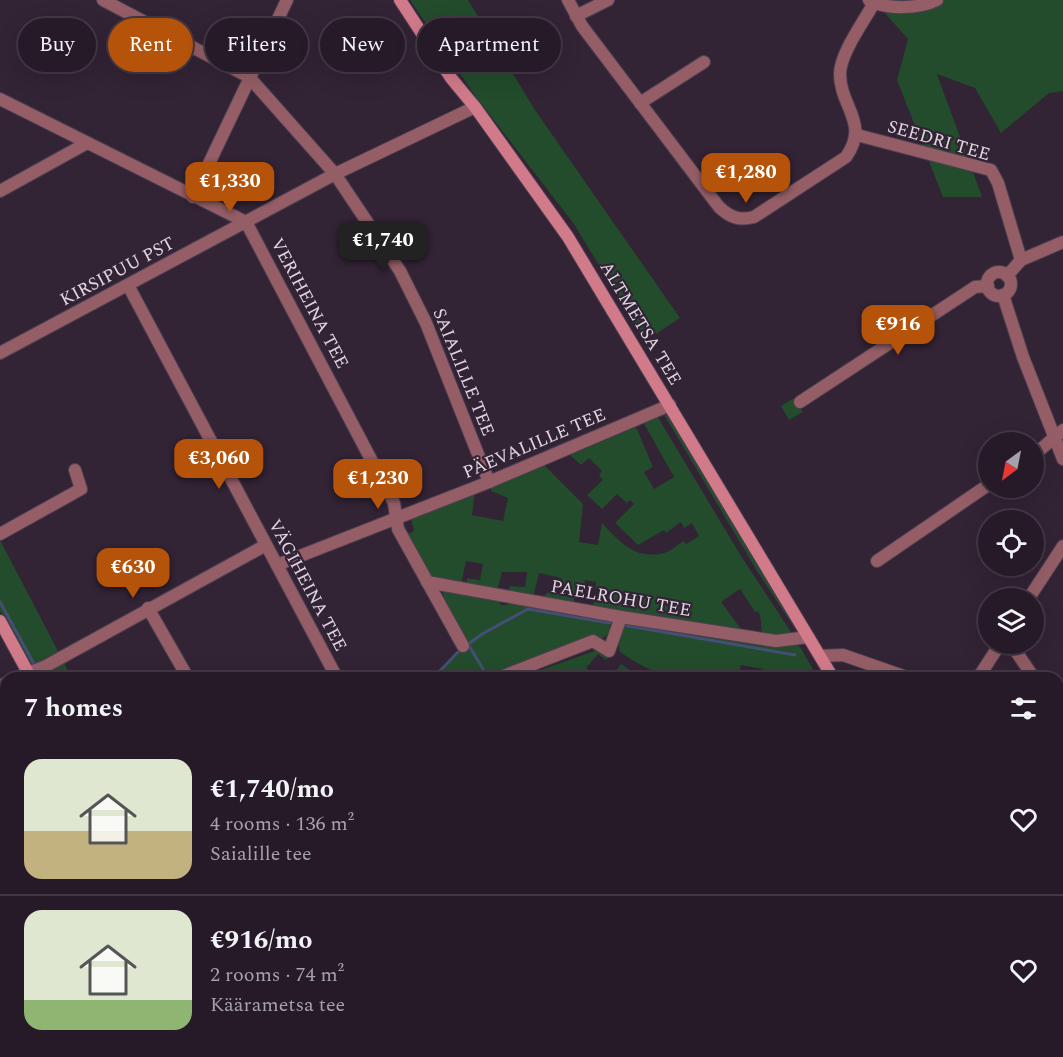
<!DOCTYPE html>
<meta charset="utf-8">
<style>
:root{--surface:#261a28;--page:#2e2330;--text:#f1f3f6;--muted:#a4a1a8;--line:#423845;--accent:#b45309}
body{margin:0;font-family:Spectral,serif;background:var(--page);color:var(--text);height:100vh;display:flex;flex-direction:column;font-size:22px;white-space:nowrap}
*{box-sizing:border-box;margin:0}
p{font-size:20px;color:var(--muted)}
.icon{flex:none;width:33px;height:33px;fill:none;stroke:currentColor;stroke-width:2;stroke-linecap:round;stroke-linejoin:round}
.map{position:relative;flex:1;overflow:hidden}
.details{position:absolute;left:0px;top:672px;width:1064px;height:386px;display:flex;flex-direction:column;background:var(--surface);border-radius:18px 18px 0 0;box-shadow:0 6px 24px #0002,0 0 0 2px var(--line)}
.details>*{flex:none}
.hud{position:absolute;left:18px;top:18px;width:600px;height:54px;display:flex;gap:12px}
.needle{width:39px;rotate:212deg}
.buttons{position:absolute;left:978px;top:432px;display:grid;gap:12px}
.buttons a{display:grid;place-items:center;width:66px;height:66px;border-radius:50%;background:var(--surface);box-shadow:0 6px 24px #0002,0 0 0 2px var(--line);font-size:30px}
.price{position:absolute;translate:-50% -51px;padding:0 14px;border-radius:12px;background:var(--accent);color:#fff;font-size:20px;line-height:39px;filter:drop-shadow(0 2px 3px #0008)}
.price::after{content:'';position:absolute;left:50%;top:36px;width:18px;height:14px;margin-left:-9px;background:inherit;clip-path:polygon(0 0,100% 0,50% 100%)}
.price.active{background:#222;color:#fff}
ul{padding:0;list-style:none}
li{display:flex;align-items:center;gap:18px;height:150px;padding:0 24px}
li+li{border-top:2px solid var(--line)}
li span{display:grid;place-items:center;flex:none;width:168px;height:120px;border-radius:18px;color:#555}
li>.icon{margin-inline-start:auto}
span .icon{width:72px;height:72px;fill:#fffc;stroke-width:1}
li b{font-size:26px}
h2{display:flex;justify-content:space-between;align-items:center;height:72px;padding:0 24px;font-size:26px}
.chip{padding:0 21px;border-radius:27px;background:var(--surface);box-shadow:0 6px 24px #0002,0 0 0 2px var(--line);font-size:21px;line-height:54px}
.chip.active{background:var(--accent);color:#fff}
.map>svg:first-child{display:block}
.green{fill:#224c2c}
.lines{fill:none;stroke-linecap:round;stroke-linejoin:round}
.stream{stroke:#444f76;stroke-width:3}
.street-casing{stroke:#4e4051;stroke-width:14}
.secondary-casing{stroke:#4e4051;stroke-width:14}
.street{stroke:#955e67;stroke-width:12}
.secondary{stroke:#d17a8a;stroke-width:12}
.labels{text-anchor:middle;stroke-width:4.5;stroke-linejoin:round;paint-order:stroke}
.street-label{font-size:18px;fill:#e1d7e2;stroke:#322335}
</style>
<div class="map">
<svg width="1063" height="1057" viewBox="0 0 1063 1057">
<rect width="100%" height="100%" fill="#322335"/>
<g class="green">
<path d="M410 0H468L535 110 680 318 645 341 574 224 476 97Z"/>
<path d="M873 0H1063V91L1049 93 1001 133 975 88 937 74 982 197H943L897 80 908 39Z"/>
<path d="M794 398 803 412 789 420 781 406Z"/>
<path d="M665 412 668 413 797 632 757 571 663 413Z"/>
<path d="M656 414 741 556 793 635 764 636C759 627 763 619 758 611L755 612 740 589 721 602 744 633 592 608 594 601 606 602 608 591 596 589V582L585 580 581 599 578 594 574 596V605L539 599 549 592 562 594 564 582 561 578 539 573 533 598 507 593 510 586 525 587 527 572H502L497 591 467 586V578L480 580 483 564 466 561 461 585 429 579 404 532 412 533 414 530 411 519 475 490 472 515 503 521 508 498 491 491 492 486 544 465 583 504 579 542 598 545 602 523C620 542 635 560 664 553 672 551 676 545 684 541L686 544 699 536 692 523 684 528 681 522 666 533 664 530 638 545 615 523 634 504 630 500 627 503 617 494 602 509 587 495 603 480 599 475 602 471 589 458 581 465 570 455 636 427 653 467 644 472 654 489 674 477 642 420Z"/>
<path d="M0 540 72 678H36L0 611Z"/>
<path d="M447 590 497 598 501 605 523 603 609 620 610 629 607 635 601 639 587 638 533 658 491 678H428L457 656 463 641C459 627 443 603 443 591Z"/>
<path d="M623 622 796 644 800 647 818 678H762L763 669 741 665 738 678C685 678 666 684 620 652L617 637Z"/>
<path d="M600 649 610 656 606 660 598 654 586 668 599 678H518Z"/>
<path d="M621 664 640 677 643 678H605L612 669 615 672Z"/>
<path d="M6 843V1052H30V1057H0V844Z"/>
<path d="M1063 983V1039C1054 1024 1055 998 1063 983Z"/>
</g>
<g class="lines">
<g class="stream">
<path d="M0 602 34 664"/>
<path d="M623 625 795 655"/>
<path d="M468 644 486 674"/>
<path d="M467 645 482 634 528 609 610 623"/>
<path d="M40 675 41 678"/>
<path d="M433 678 461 649"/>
<path d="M243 1052 246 1057"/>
</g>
<g class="street-casing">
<g id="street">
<path d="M103 0 249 77 335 174 400 271 426 323 489 482"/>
<path d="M568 0 582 26 719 207C730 217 738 221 754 217L846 157C870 123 840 107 840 74 840 54 864 21 874 3"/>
<path d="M869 0C886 10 919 9 937 0"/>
<path d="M576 16 608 0"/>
<path d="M0 99 246 222 394 503 398 529 463 646"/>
<path d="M640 103 704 62"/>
<path d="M857 135 991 170 998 183 1021 260"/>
<path d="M0 191 87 143"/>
<path d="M193 197 287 0"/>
<circle cx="999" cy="284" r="12"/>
<path d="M1007 276 1021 260 1063 242"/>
<path d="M129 287 337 678"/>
<path d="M1003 295 1023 357 1063 459"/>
<path d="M0 353 335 174 475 107"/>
<path d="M800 402 975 287 988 286"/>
<path d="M1034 455 1063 430"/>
<path d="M0 534 81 489 75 470"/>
<path d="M877 561 988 485"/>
<path d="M277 565 489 482 670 405"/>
<path d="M427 582 621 617 776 641 808 637"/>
<path d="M1029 598 1063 546"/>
<path d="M148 608 188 678"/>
<path d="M1011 644 1034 678"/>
<path d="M820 656 843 655 909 678"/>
<path d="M15 678 46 666 266 545"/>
<path d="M498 678 593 641 609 651 621 617"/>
<path d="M978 678 1000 644"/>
<path d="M0 686 6 683"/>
<path d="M1058 716 1063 725"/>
<path d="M0 840 6 838"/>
<path d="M585 1052 591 1057"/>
<path d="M56 1057 62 1052"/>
<path d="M415 1057 425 1052"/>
<path d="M698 1057 701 1052"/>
<path d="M823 1057 826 1052"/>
</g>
</g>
<g class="secondary-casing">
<g id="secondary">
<path d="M400 0 451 78 475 107 568 237 833 678"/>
<path d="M0 621 31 678"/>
<path d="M1058 1049 1062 1057"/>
<path d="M231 1052 234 1057"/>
</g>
</g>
<use href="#street" class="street"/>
<use href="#secondary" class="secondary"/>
</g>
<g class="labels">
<g class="street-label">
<text transform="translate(939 140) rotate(16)" y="6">SEEDRI TEE</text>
<text transform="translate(117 271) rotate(-28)" y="6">KIRSIPUU PST</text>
<text transform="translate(310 303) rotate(62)" y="6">VERIHEINA TEE</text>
<text transform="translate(641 323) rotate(59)" y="6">ALTMETSA TEE</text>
<text transform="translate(464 372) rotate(68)" y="6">SAIALILLE TEE</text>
<text transform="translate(534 443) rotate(-23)" y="6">PÄEVALILLE TEE</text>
<text transform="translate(308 585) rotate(62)" y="6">VÄGIHEINA TEE</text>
<text transform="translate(621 598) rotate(10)" y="6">PAELROHU TEE</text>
</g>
</g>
</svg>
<div class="buttons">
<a><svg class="needle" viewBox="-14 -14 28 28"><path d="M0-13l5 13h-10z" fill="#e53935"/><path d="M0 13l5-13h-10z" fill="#a4a1a8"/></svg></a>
<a><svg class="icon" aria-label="locate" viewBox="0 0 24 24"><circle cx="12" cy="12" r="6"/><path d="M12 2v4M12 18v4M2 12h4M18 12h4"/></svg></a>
<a><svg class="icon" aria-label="layers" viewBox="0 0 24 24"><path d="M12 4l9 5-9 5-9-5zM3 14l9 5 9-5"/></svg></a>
</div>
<b class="price" style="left:746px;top:204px">€1,280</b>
<b class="price" style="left:230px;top:213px">€1,330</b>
<b class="price active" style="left:383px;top:272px">€1,740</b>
<b class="price" style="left:898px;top:356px">€916</b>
<b class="price" style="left:219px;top:490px">€3,060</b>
<b class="price" style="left:378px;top:510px">€1,230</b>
<b class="price" style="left:133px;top:599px">€630</b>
<div class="hud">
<a class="chip">Buy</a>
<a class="chip active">Rent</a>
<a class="chip">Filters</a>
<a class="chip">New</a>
<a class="chip">Apartment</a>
</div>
<section class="details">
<h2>7 homes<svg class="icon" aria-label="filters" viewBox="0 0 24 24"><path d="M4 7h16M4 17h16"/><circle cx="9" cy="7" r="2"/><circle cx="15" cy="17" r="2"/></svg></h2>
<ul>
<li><span style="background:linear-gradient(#dfe7d0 60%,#c2b280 0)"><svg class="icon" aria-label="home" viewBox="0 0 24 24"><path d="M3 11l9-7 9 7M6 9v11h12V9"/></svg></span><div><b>€1,740/mo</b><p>4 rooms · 136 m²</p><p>Saialille tee</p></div><svg class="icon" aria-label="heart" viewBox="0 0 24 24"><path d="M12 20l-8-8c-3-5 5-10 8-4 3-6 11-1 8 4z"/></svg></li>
<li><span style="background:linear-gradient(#dfe7d0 75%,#8fb573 0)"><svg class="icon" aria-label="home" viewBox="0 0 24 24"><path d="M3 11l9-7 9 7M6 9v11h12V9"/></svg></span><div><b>€916/mo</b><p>2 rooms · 74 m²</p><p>Käärametsa tee</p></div><svg class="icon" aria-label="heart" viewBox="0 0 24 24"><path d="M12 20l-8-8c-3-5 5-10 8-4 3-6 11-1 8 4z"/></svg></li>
</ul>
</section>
</div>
